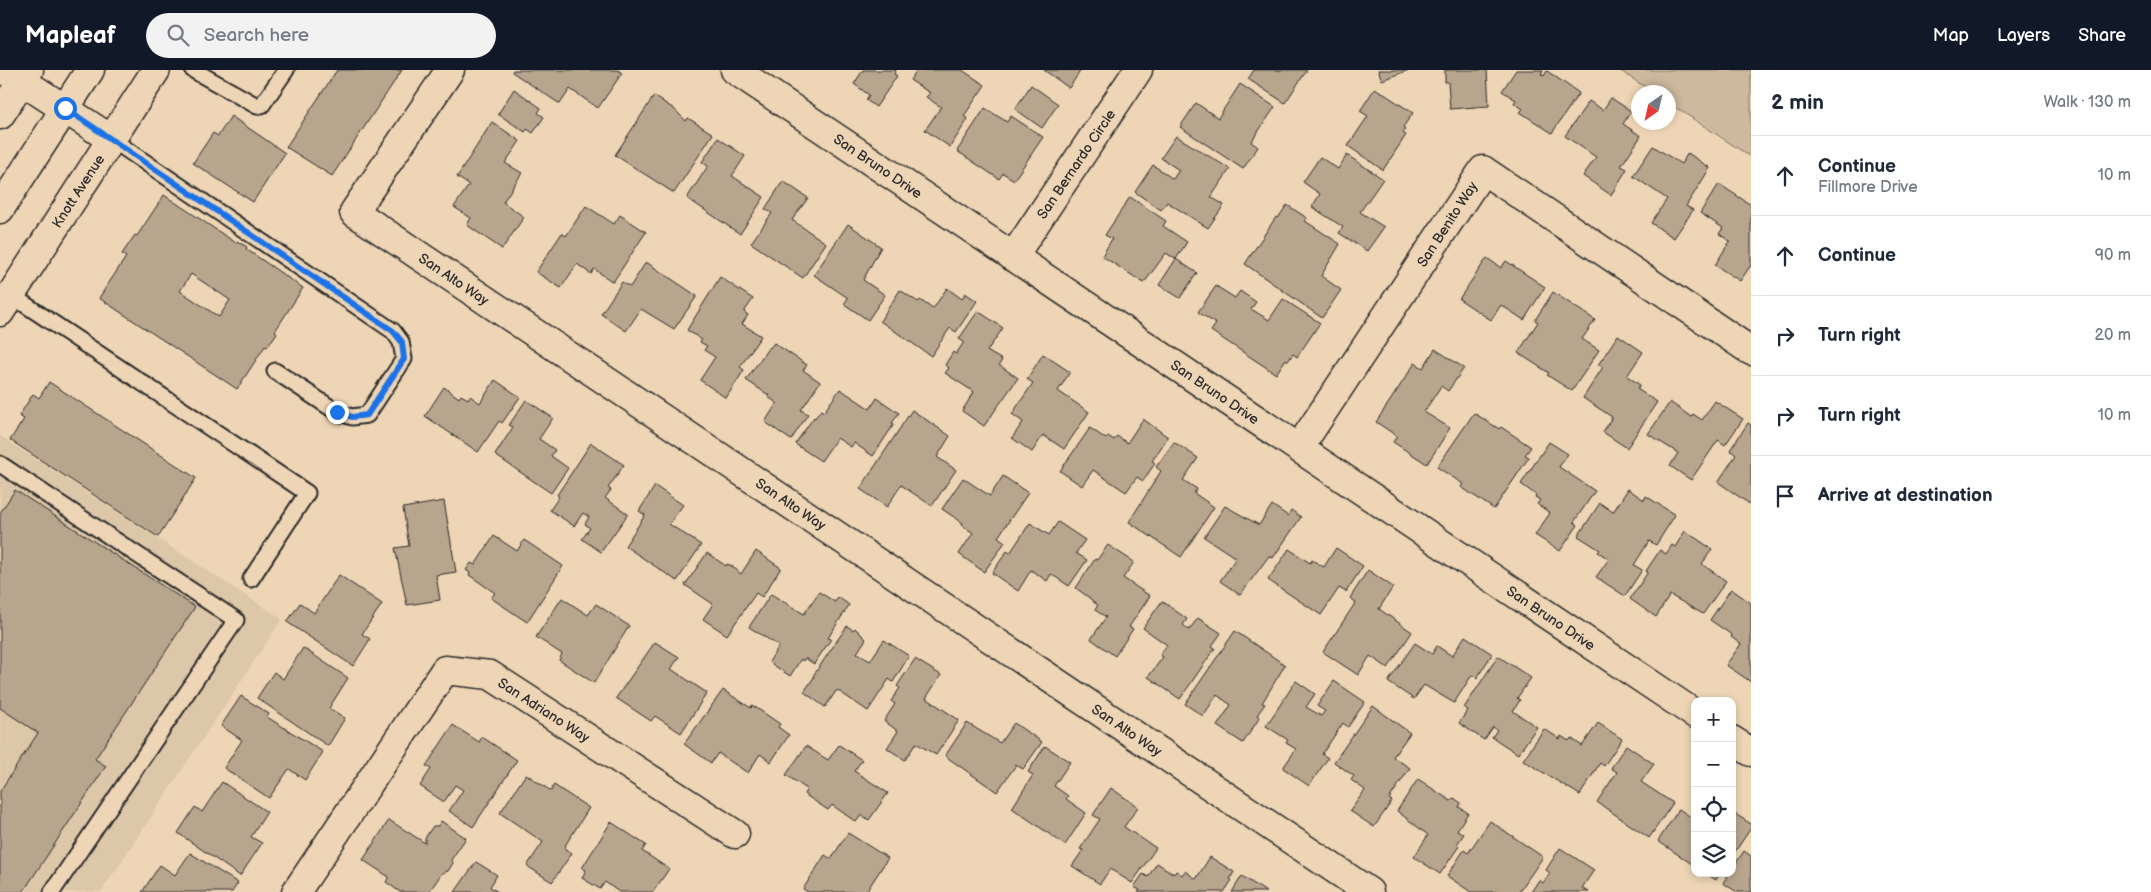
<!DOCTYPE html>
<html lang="en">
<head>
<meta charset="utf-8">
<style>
	:root { --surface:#fff; --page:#f2f2f3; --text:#1f2937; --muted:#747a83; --line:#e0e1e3; --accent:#111827 }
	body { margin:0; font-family:"Balsamiq Sans",sans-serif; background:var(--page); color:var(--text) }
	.controls { position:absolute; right:15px; bottom:15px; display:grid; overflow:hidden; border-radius:10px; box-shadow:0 2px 8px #0003 }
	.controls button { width:45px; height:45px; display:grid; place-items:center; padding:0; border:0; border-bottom:1px solid var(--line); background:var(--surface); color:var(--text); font:25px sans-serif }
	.compass { position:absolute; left:1631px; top:15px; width:45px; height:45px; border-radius:50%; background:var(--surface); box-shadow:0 2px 8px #0003; rotate:214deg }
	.stop { position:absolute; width:15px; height:15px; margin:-11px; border:4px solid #1a73e8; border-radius:50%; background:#fff }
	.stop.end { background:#1a73e8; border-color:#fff; box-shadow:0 1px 5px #0008 }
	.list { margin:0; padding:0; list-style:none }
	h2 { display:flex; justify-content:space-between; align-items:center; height:65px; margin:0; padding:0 20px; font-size:21px }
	h2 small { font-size:16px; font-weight:400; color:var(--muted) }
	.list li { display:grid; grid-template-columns:32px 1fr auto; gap:15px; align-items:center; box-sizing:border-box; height:80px; padding:0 20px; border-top:1px solid var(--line) }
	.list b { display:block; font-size:19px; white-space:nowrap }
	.list p { margin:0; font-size:16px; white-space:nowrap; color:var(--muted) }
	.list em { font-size:16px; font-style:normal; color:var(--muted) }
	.icon { flex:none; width:28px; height:28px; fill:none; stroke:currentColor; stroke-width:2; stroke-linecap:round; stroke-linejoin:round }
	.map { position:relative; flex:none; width:1751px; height:822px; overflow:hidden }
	header { display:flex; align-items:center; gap:30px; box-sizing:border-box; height:70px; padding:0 25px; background:var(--accent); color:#fff }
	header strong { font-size:24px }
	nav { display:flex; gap:28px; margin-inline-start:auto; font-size:18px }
	.search { width:350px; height:45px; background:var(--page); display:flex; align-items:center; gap:12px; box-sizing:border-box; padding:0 18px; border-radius:28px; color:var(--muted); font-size:19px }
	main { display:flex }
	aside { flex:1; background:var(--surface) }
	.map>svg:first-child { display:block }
	.built { fill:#ddc7a9 }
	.green { fill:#ceb99f; stroke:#7c7265 }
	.building { fill:#b7a58e; stroke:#2b2b2b; fill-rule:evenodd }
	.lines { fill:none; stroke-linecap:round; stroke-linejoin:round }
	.lane-casing { stroke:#2b2b2b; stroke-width:19 }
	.street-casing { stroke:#2b2b2b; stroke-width:31 }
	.secondary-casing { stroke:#2b2b2b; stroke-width:31 }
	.lane { stroke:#edd5b5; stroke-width:15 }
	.street { stroke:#edd5b5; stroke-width:28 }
	.secondary { stroke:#edd5b5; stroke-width:28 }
	.route { stroke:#1a73e8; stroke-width:6 }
	.labels { text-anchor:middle; stroke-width:5; stroke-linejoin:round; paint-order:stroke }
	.street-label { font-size:14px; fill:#2b2b2b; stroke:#edd5b5 }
</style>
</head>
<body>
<header>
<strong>Mapleaf</strong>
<div class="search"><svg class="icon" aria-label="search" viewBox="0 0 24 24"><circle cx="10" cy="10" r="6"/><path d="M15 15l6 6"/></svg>Search here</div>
<nav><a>Map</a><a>Layers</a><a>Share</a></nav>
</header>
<main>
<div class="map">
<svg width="1751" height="822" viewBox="0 0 1751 822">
	<rect width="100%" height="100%" fill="#edd5b5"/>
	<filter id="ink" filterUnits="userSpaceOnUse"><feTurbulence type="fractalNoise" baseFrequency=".02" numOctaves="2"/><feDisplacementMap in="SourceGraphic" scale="10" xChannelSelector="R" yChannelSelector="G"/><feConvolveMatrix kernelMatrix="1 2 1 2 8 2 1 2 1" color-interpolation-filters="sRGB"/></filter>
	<g filter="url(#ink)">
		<!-- built -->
		<polygon class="built" points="0,366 282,549 101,822 0,822"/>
		<!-- green -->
		<polygon class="green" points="1619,0 1751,0 1751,87 1669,33 1668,22 1653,22"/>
		<!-- building -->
		<g class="building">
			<polygon points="337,0 402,0 332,106 286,77"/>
			<polygon points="513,0 618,0 622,3 598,38 570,19 560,34 512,2"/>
			<polygon points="863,0 896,0 894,4 897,6 876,37 866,30 869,25 854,14"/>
			<polygon points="917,0 962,0 985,15 964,46 968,49 950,77 925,60 941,37 926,27 930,23 910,10"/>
			<polygon points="1044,0 1081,0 1069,18"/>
			<polygon points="1254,0 1307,0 1285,33 1248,9"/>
			<polygon points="1378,0 1409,0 1382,10"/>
			<polygon points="1445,0 1487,0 1489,36 1450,39 1448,12 1445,12"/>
			<polygon points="1516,0 1543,0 1541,4 1544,6 1547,1 1579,23 1552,63 1520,42 1523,39 1514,33 1516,30 1502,21"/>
			<polygon points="1240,14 1275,37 1251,72 1258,77 1243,99 1180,57 1196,33 1218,48"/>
			<polygon points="1031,15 1058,34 1042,58 1015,39"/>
			<polygon points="1375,18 1413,43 1403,57 1405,59 1403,63 1406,65 1383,100 1348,76 1368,46 1360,41"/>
			<polygon points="514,19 541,38 538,43 544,47 533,63 527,59 525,62 498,44"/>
			<polygon points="654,26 674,39 686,51 688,48 713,64 674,123 615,85"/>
			<polygon points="1611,28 1631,41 1623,54 1641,66 1621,96 1627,99 1611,125 1583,106 1596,87 1565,66 1589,31 1603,40"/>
			<polygon points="985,38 1007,52 1011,46 1043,67 1014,110 1003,103 999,109 957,81"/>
			<polygon points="231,46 285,83 253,132 193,93 213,63 218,66"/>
			<polygon points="492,52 520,71 505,93 522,103 503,132 524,147 502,179 467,155 471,148 454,137 469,115 457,107"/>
			<polygon points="1176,66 1230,99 1211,127 1224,135 1208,158 1167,132 1161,140 1135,122 1153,95 1173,109 1179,100 1161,88"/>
			<polygon points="718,68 745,86 732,106 764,127 740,164 687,128 708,96 702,92"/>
			<polygon points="1653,76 1681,94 1688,83 1710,98 1686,136 1693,140 1674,168 1651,153 1667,129 1633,106"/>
			<polygon points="1347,85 1383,109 1360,142 1384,157 1367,181 1339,163 1343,157 1312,137 1320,124 1303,112 1320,87 1338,99"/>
			<polygon points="783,111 808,128 792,150 826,173 803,208 751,173 772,143 765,139"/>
			<polygon points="1719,114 1751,135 1751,195 1740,211 1715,195 1730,171 1719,164 1723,158 1700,143"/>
			<path d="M164,125l72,48 1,-2 10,6 -1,2 57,39 -28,43 2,2 -10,14 -2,-1 -28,43 -138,-91 27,-41 -4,-3 13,-19 2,1zM191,204l39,26 -11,17 -39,-26z"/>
			<polygon points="1130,127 1166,151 1163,156 1187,172 1176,189 1166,183 1144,213 1102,186 1112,169 1105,165"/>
			<polygon points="1287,135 1307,148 1305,151 1340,174 1321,206 1341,220 1322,248 1245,194 1276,147 1278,148"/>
			<polygon points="586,136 614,154 620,145 646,162 613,212 594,199 591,204 577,194 561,218 536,202 562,163 566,166"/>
			<polygon points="848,154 881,177 863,210 885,225 868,250 844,234 848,228 814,205"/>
			<polygon points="1487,188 1501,198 1506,191 1545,217 1524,250 1501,235 1491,250 1459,229"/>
			<polygon points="1176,189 1197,203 1180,228 1159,215"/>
			<polygon points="646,192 697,226 674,259 641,239 626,261 601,244 622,212 630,217"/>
			<polygon points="720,207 753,229 744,242 748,245 742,254 761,266 740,297 744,300 726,328 700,310 715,287 704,280 707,276 700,272 702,270 687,260"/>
			<polygon points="1216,216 1235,228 1240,221 1256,232 1251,239 1269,250 1283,229 1320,253 1297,287 1293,284 1288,291 1286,289 1276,304 1211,261 1216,254 1198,242"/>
			<polygon points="947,218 962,229 965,223 977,231 956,262 950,258 931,286 880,251 900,220 918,232 920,230 933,239"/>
			<polygon points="1553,222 1595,250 1582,269 1599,280 1572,321 1547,305 1549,303 1518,283 1538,252 1535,250"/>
			<polygon points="978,241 1003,258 987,281 1002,290 999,295 1018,308 984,356 962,341 974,322 945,303 949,298 945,295 953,282 956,284 964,272 959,269"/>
			<polygon points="1618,265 1643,282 1627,306 1640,315 1637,319 1657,332 1627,378 1603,362 1612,347 1583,328 1603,297 1598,295"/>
			<polygon points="774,273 807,295 803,300 820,312 801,340 808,344 791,370 765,352 777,333 768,327 770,326 746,310 769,277 770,278"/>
			<polygon points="1435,279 1464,298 1448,321 1441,316 1424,342 1450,358 1427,394 1393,372 1397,366 1376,352 1415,293 1423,298"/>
			<polygon points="1043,284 1070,302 1058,321 1089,342 1064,379 1043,365 1032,382 1012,368 1023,352 1012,344 1033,313 1027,309"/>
			<polygon points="495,310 520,327 502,353 499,351 478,382 425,346 444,317 459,328 461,325 468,329 470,326 480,333"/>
			<polygon points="49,312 196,408 158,467 10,370 24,349 19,346 33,324 39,328"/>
			<polygon points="840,319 870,339 877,328 899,343 892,353 894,354 873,386 854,373 851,377 837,368 821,391 795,374 814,347 815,348 821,340 824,342"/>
			<polygon points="526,330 553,348 539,369 555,380 551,386 568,398 551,423 495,385 513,357 509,355"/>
			<polygon points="1715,331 1743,349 1725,375 1718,370 1691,410 1670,396 1678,383 1648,364 1670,332 1691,347 1693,344 1702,350"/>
			<polygon points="912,340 950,366 937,387 956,400 932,436 901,415 887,437 860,419"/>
			<polygon points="1474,343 1499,359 1501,357 1531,377 1525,385 1529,387 1494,439 1461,417 1463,414 1437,397"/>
			<polygon points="1143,349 1168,367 1152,391 1155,393 1143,411 1137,407 1126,422 1093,400 1082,416 1060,401 1090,358 1106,369 1108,366 1114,370 1117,366 1127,373"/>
			<polygon points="1748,353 1751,355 1751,435 1718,412 1736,385 1730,380"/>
			<polygon points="1174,372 1198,388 1183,410 1197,419 1194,423 1214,437 1181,487 1129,452 1161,401 1156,397"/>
			<polygon points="1549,372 1568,384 1559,397 1595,421 1574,452 1578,455 1560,481 1535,465 1550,443 1537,434 1540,430 1535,427 1536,425 1521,414"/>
			<polygon points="591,373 624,395 608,418 611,420 605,428 628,444 601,482 582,469 590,458 585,454 589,447 583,443 574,456 550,440 559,427 557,425"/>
			<polygon points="1003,406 1028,423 998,467 1005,472 984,502 959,484 973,463 962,455 963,453 942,439 963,408 990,426"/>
			<polygon points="655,416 683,435 669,454 701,475 677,511 625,476 645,445 639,441"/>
			<polygon points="1628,419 1644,430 1646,426 1675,445 1656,475 1649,471 1634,495 1642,500 1625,526 1596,507 1609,489 1598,482 1600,480 1578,466 1600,433 1613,442"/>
			<polygon points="15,420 195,537 95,689 106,696 23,822 0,822 0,721 38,663 0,638 0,443"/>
			<polygon points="444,431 456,502 436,505 440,530 407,535 395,478 409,476 403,438"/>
			<polygon points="1272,435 1288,446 1291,440 1301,447 1273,488 1269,486 1240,525 1220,511 1236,488 1204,467 1225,436 1259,455"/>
			<polygon points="1058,452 1085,470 1076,483 1087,490 1069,516 1051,504 1047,511 1031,500 1018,521 992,503 1007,481 1010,483 1030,453 1049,465"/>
			<polygon points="1685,461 1712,479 1702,494 1726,511 1703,544 1670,525 1656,547 1630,529 1648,502 1646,501 1660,480 1666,484 1672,475 1675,477"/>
			<polygon points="494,466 517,481 524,470 563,496 527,552 491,528 495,523 469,505 470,503 466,500 471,493 475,495"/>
			<polygon points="1108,475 1134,492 1123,508 1150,526 1129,557 1133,559 1115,586 1091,569 1106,547 1095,540 1098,535 1092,531 1092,530 1076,518 1095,489 1097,490"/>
			<polygon points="1336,478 1363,496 1346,522 1339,518 1321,545 1268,510 1289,479 1310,493 1312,490 1324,497"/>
			<polygon points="756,481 781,498 762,527 756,523 727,565 703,549 713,534 685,515 707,483 726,496 727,494 732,496 741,504"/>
			<polygon points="1368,500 1393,517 1379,539 1412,562 1388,598 1370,586 1358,605 1323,582 1356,532 1350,528"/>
			<polygon points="339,505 382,534 362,564 370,569 353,596 287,552 300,533 314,543"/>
			<polygon points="1731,519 1751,533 1751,612 1726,595 1741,574 1731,567 1732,565 1710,550"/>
			<polygon points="819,522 835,532 838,527 849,535 828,568 831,569 814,594 805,588 803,591 801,589 790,606 769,592 779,576 749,557 771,524 804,544"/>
			<polygon points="562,528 588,545 596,534 629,556 594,613 559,590 562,584 536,567"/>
			<polygon points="1162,531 1187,549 1183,555 1189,560 1198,548 1221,563 1212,576 1215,578 1180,629 1148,607 1163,587 1160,585 1167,575 1143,558"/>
			<polygon points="847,556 853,560 855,558 866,569 857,583 870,591 884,570 909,586 893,612 889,609 868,641 837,620 825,637 804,622 814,607 813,606"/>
			<polygon points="1235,561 1285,595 1262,633 1265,634 1257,645 1260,647 1243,673 1217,656 1231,635 1217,625 1203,646 1185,634"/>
			<polygon points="1465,566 1492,584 1477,608 1472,605 1454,633 1424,615 1414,629 1388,612 1415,573 1432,584 1437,576 1452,586"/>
			<polygon points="655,572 679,587 671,599 707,623 681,663 655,646 651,651 616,628"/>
			<polygon points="303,578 348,608 329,638 345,648 328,676 257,628 274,602 283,609"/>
			<polygon points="1498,586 1531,608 1517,628 1520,630 1513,641 1537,657 1518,684 1492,667 1497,660 1493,657 1484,670 1459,653 1468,640 1464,638"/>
			<polygon points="915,589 941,605 926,628 959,650 936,685 916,673 905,690 887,678 898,661 884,651 895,634 891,631 900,618 897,616"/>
			<polygon points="1296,611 1315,624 1306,637 1321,646 1325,641 1317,636 1334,611 1365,632 1348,657 1343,653 1322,684 1328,688 1309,716 1283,698 1296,679 1286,673 1288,670 1266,656"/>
			<polygon points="723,620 751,638 752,635 780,654 778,657 789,665 771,692 760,684 748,703 718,683 711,693 684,674"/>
			<polygon points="241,626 269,644 267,647 323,682 305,710 289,699 269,728 224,698 242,670 221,656"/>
			<polygon points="1373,636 1410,663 1393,687 1410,698 1389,729 1392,731 1374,757 1350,741 1365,720 1351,710 1354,706 1334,692"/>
			<polygon points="967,653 1000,673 1014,653 1042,672 1023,699 1016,695 997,722 945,686"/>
			<polygon points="1598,653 1622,669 1604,696 1600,693 1580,725 1523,690 1544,659 1560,669 1561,666 1569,671 1571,668 1582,676"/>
			<polygon points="453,655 479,672 482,667 517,690 473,757 449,741 463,720 455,715 444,732 420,716 431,699 426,696"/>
			<polygon points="839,675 862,690 854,701 888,723 869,750 861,745 856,752 832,735 828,740 804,724 807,719 786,705 806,676 828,690"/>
			<polygon points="1626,675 1654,694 1641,712 1673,733 1649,768 1597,732 1617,702 1611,698"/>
			<polygon points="1045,676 1070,692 1054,716 1068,726 1066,729 1086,743 1065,775 1012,738 1033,705 1028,702"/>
			<polygon points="526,704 551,721 554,715 589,738 566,774 565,779 572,783 552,812 527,796 543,772 500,743"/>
			<polygon points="1418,709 1451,731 1454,728 1461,733 1459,737 1468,743 1457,760 1464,764 1457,774 1459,776 1440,804 1414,787 1428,765 1397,741"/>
			<polygon points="222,712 267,742 251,767 262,773 240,806 178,763 195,737 202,742"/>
			<polygon points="1111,718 1138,737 1124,757 1156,778 1132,813 1110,799 1100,814 1072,796 1083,780 1080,779 1100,749 1093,745"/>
			<polygon points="1679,739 1695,750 1695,796 1658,771"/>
			<polygon points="1732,742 1751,754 1751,758 1732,786"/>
			<polygon points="389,750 425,773 425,768 433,756 438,756 441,751 466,768 451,790 453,793 448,801 442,803 429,822 400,822 386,812 389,807 363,790"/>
			<polygon points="1490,751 1543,787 1519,822 1471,822 1447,806 1464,780 1468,783"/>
			<polygon points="611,752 646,775 642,781 669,799 653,822 619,822 605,812 600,819 582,808 586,800 582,798"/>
			<polygon points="848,763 888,788 866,822 808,822 803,819 825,785 831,789"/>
			<polygon points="1560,778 1594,800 1582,818 1589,822 1531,822 1539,810 1543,813 1550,803 1546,800"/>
			<polygon points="1744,781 1751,786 1751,822 1737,822 1723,813 1729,803 1732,803 1732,799"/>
			<polygon points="190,783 238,813 232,822 142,822 160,795 175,805"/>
			<polygon points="1210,787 1234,802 1230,809 1232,810 1224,822 1138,822 1140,820 1134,817 1143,804 1148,807 1157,793 1174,804 1176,801 1182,805 1185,801 1196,809"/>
			<polygon points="476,792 497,805 490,817 498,822 455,822"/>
			<polygon points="1705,803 1720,803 1716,810"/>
			<polygon points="1242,806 1266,822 1232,822"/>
		</g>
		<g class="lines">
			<!-- lane casing -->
			<g class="lane-casing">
				<g id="lane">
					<polyline points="193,0 257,36 262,35 286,0"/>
					<polyline points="111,69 393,261 401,272 404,289 367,345 352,347 337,342 275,301"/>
					<polyline points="11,225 307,423 251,509"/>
					<polyline points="0,394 236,550 52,822"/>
				</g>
			</g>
			<!-- street casing -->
			<g class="street-casing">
				<g id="street">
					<polyline points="5,0 111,69"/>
					<polyline points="450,0 354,142 1369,822"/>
					<polyline points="735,0 1695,644"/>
					<polyline points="0,45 29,0"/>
					<polyline points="1013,187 1138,0"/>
					<polyline points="1299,378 1483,100 1751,281"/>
					<polyline points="1732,670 1751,682"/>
					<polyline points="296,822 445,600 490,605 735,764"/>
				</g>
			</g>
			<!-- secondary casing -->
			<g class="secondary-casing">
				<g id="secondary">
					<polyline points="0,139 90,0"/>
					<polyline points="0,242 156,0"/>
				</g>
			</g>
			<!-- lane -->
			<use href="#lane" class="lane"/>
			<!-- street -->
			<use href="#street" class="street"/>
			<!-- secondary -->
			<use href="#secondary" class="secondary"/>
		</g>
	</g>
	<g class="lines" filter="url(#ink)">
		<!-- route -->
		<polyline class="route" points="65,38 393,261 402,272 404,289 367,345 352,347 337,342"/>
	</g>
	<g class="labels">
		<!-- street labels -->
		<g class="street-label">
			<text transform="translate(1076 94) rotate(-56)" y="5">San Bernardo Circle</text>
			<text transform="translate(878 96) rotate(34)" y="5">San Bruno Drive</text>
			<text transform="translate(78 121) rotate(-57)" y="5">Knott Avenue</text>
			<text transform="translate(1447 154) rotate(-57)" y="5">San Benito Way</text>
			<text transform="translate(454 209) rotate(34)" y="5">San Alto Way</text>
			<text transform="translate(1215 322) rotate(34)" y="5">San Bruno Drive</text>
			<text transform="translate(791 434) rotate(34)" y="5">San Alto Way</text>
			<text transform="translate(1551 548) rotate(34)" y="5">San Bruno Drive</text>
			<text transform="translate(544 640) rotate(33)" y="5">San Adriano Way</text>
			<text transform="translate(1127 660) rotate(34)" y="5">San Alto Way</text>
		</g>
	</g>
</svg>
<div class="controls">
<button>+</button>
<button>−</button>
<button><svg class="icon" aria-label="locate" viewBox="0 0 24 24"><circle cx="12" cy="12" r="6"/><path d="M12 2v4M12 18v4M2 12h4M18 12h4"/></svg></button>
<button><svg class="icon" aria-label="layers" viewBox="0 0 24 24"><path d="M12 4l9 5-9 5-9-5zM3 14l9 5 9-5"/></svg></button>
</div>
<svg class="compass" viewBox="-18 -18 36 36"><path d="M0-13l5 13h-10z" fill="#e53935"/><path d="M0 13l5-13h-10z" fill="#747a83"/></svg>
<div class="stop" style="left:65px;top:38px"></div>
<div class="stop end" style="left:337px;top:342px"></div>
</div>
<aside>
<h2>2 min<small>Walk · 130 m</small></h2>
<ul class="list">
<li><svg class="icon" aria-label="ahead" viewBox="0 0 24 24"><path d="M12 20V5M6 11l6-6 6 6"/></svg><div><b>Continue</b><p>Fillmore Drive</p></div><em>10 m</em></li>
<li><svg class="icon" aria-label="ahead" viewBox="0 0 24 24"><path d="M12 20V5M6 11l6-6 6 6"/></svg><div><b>Continue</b></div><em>90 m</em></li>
<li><svg class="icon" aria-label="right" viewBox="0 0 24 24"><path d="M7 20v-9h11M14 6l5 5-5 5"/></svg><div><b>Turn right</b></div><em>20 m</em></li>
<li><svg class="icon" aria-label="right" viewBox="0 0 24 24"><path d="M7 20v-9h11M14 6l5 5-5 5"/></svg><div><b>Turn right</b></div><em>10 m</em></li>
<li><svg class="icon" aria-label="arrive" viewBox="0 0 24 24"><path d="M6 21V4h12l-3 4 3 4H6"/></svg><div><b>Arrive at destination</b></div></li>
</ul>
</aside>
</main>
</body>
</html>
